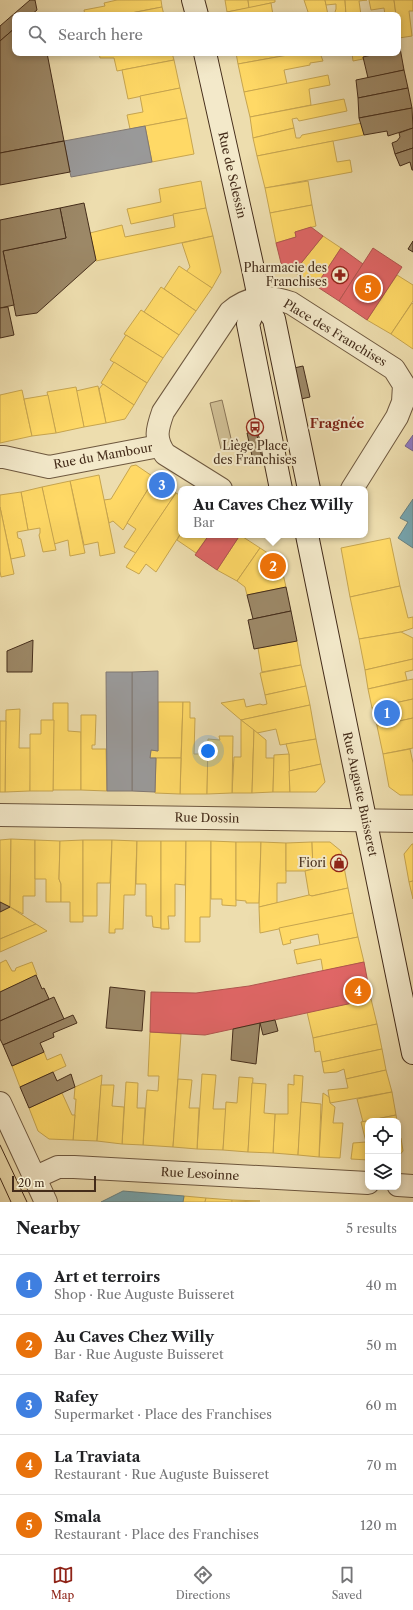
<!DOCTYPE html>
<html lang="en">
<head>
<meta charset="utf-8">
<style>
	:root { --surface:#fff; --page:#f2f2f2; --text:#202124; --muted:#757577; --line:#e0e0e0; --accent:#8f2418 }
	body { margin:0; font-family:"Libre Caslon Text",serif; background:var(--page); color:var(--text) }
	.controls { position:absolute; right:12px; bottom:12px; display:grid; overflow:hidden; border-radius:8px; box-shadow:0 2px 6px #0003 }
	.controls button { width:36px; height:36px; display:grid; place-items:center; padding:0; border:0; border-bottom:1px solid var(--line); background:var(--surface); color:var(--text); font:20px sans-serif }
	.scale { position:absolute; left:12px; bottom:10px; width:84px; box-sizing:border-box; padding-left:4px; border:2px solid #442c1a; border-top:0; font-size:11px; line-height:14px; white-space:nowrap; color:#442c1a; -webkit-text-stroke:3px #f3e9ca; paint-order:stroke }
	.you { position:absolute; left:208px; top:751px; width:14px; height:14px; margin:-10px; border:3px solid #fff; border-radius:50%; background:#1a73e8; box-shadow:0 0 0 6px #1a73e833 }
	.badge { display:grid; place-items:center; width:26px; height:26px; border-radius:50%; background:var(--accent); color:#fff; font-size:13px; font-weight:700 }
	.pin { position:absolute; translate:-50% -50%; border:2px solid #fff; box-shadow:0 1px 4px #0006 }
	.popup { position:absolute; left:178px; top:486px; width:190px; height:52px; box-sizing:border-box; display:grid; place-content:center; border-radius:8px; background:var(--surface); filter:drop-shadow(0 1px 3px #0005); font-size:13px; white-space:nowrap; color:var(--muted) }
	.popup b { font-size:15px; color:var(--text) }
	.popup::after { content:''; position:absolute; left:50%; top:100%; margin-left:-8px; border:8px solid transparent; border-top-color:var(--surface) }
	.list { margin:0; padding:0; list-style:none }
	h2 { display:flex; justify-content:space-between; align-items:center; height:52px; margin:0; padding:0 16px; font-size:17px }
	h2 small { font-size:13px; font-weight:400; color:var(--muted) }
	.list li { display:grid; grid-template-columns:26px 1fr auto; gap:12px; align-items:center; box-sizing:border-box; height:60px; padding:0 16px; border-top:1px solid var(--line) }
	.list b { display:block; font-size:15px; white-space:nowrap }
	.list p { margin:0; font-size:13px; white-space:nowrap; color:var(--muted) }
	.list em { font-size:13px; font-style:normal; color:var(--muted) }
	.icon { flex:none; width:22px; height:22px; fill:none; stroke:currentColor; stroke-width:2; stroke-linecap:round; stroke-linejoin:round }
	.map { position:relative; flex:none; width:413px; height:1202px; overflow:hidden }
	.search { position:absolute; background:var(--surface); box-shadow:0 2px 6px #0003; left:12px; right:12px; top:12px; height:44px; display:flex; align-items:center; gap:10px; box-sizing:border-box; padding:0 14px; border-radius:8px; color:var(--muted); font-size:15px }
	.sheet { height:352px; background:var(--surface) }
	nav { display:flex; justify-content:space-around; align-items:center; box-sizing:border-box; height:56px; border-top:1px solid var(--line); background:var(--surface); font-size:11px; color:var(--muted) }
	nav a { display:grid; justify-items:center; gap:2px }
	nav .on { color:var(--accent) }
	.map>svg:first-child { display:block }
	.green { fill:#d0bf95; stroke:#8a7658 }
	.homes { fill:#ffd966; stroke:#c7a54f }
	.shops { fill:#e06666; stroke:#b1554f }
	.offices { fill:#8e7cc3; stroke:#786490 }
	.public { fill:#76a5af; stroke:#678182 }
	.industry { fill:#999; stroke:#807873 }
	.building { fill:#9c8867; stroke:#442c1a }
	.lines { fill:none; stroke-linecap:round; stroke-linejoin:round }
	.street-casing { stroke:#6e583f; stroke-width:24 }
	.secondary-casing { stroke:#442c1a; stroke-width:24 }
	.street { stroke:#f3e9ca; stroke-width:22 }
	.secondary { stroke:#f3e9ca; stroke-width:22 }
	.tram { stroke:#442c1a; stroke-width:1 }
	.labels { text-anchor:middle; stroke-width:4; stroke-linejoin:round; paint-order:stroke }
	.street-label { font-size:12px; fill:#442c1a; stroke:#f3e9ca }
	.poi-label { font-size:12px; fill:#442c1a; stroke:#f3e9ca; text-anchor:end }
	.neighbourhood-label { font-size:13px; font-weight:bold; fill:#7a1f14; stroke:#f3e9ca }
</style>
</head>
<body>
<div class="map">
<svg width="413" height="1202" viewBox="0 0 413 1202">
	<rect width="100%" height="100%" fill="#edddae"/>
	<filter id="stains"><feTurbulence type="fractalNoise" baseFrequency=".005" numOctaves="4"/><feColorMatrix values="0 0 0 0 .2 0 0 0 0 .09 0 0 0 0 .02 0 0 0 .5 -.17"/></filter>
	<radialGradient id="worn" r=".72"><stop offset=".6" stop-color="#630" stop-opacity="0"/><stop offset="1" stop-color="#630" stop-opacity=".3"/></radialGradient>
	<!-- green -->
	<polygon class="green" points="222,400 233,447 221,449 210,403"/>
	<!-- homes -->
	<g class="homes">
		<polygon points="117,0 161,0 162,7 121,15 85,15 84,10 105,6 104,3"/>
		<polygon points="225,0 248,0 249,8 227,12"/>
		<polygon points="248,0 275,0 275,2 249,8"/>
		<polygon points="304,0 325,0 328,15 309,15"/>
		<polygon points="325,0 345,0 346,15 334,15 336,9 336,4 326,5"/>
		<polygon points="345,0 367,0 359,1 361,15 346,15"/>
		<polygon points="369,0 394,0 396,15 385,15 384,8 371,10"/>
		<polygon points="394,0 413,0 413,11 409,11 412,36 399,38 398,15 396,15"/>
		<polygon points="271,3 273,15 228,15 227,12"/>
		<polygon points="162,7 164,15 121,15"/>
		<polygon points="99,53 172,53 174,60 117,71 114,58 100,58"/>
		<polygon points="236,53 299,53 238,64"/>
		<polygon points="299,53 320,53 323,61 310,63 310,65 284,70 287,84 244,92 238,64"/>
		<polygon points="352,53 367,53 367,56 363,57 363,59 353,61"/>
		<polygon points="174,60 180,88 128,99 122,70"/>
		<polygon points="328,75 330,85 309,89 311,105 250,117 244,92"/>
		<polygon points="180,88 187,118 130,129 127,115 143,112 140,96"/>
		<polygon points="344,99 347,111 299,121 297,118 292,119 294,128 253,138 250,117"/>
		<polygon points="187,118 194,154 152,162 145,126"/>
		<polygon points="362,123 364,135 257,156 253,138 294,128 296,138 300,138 302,135"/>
		<polygon points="333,141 337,162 350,160 352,172 265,188 257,156"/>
		<polygon points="201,181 206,208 131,224 127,209 161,202 159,189"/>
		<polygon points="308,181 312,205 270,213 265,188"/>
		<polygon points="312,205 316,226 295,232 296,237 276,243 270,213"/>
		<polygon points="206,208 213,236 96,261 90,233 122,225 125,237 175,227 173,214"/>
		<polygon points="213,236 221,272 212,288 186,272 190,267 182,243"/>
		<polygon points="323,236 341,248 316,286 294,272"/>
		<polygon points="179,266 212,288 196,311 164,289"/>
		<polygon points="397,275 413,285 413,301 391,334 367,320"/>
		<polygon points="161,287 196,311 179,335 144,312"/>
		<polygon points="412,303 413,304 413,349 391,334"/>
		<polygon points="141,310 179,335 163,358 124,334"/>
		<polygon points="126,335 163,358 147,383 110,360"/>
		<polygon points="114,362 147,383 134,405 101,383"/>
		<polygon points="103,384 134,405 125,419 106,423 99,389"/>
		<polygon points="98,386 106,423 84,427 76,391"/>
		<polygon points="76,387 84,427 56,433 47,392"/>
		<polygon points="22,390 32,436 0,443 0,395"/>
		<polygon points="48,395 56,433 32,436 24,399"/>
		<polygon points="136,465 155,478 123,530 113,521 109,523 104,500 111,499 131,466"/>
		<polygon points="99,475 115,553 100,556 98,542 84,545 70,481"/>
		<polygon points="155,478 176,493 136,553 124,547 136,529 127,523"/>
		<polygon points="70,481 85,553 70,556 68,540 54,544 42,487"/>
		<polygon points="42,487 56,550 43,552 39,535 40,533 40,528 28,530 21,492"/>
		<polygon points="21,492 28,530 17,532 18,538 21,539 25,556 11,559 0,507 0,495"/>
		<polygon points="176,493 181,496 181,533 156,572 146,564 139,574 126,567"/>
		<polygon points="0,507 14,574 1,577 0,571"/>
		<polygon points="181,533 181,535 209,535 196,553 177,540"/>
		<polygon points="240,535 260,548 237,581 217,570"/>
		<polygon points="390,538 400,586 350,597 341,548"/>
		<polygon points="260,548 280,561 286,587 247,595 245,587 237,581"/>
		<polygon points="400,586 408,618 413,617 413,628 401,632 359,639 350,597"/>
		<polygon points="401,632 413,638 413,659 365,670 359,639"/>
		<polygon points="297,641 301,665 262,672 258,648"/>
		<polygon points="413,659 413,670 405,672 407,680 368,689 365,670"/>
		<polygon points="301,665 306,686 265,695 260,673"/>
		<polygon points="413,679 413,699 372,708 368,689"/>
		<polygon points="306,686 310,705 241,720 221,703 244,699 246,707 260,704 263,705 267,704 265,695"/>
		<polygon points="413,699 413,718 377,726 372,708"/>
		<polygon points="158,702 183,702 181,758 150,758 151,750 158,751"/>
		<polygon points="183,702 190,702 190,718 195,718 194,754 208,754 207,794 180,794"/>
		<polygon points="53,703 68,703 68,731 81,732 81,790 53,790"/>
		<polygon points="310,705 316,739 280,745 276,729 257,733 241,720"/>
		<polygon points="20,709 19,748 31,748 30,791 5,792 6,710"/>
		<polygon points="81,715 96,715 95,745 92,745 92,749 106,749 107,791 81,790"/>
		<polygon points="413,718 413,748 383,754 377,726"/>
		<polygon points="41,720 54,720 53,791 30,791 30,734 41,734"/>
		<polygon points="241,720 254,730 252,793 232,793 234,757 241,757"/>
		<polygon points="0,721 6,721 5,792 0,792"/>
		<polygon points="254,730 266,740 266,758 274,758 273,792 252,793"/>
		<polygon points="219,736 233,736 232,793 207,794 208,739 220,740"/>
		<polygon points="316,739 321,764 289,771 289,754 286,744"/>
		<polygon points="410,749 413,763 413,795 400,795 389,787 383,754"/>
		<polygon points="289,754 290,792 273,792 274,755"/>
		<polygon points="156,758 181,758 180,794 155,793"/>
		<polygon points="321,764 325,782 316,792 290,792 289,771"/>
		<polygon points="11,839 10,907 0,902 0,840"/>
		<polygon points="11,839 35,840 35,896 23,896 23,914 10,907"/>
		<polygon points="35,840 60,841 59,879 61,884 61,902 46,902 46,879 35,879"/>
		<polygon points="83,840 83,922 70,922 70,902 61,902 61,884 59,879 60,841"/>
		<polygon points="83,840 112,840 110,883 97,883 97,916 83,916"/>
		<polygon points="112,840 137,841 135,895 124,895 123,929 115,929 115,933 109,933"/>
		<polygon points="137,841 161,841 161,928 153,927 152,916 146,916 146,884 136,884"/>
		<polygon points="161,841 186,841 185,885 175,884 175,916 168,916 169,929 161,929"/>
		<polygon points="186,841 211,841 210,917 200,917 200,942 185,942"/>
		<polygon points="211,841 236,842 236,906 222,905 222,899 211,899"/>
		<polygon points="236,842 261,842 259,903 246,903 246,901 236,900"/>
		<polygon points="261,842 286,843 286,883 277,883 277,903 259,907"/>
		<polygon points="312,842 313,869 305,871 286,871 286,843"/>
		<polygon points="312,842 330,842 341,851 348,888 312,896 309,895 305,871 313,869"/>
		<polygon points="412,844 413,844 413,881 409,882 404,854"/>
		<polygon points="413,881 413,899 409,882"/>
		<polygon points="348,888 353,913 260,933 259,907 309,895 312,896"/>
		<polygon points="10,907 36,924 0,939 0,912"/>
		<polygon points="353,913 358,937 320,945 318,934 290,940 291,943 283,945 279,928"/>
		<polygon points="36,924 47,931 0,952 0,939"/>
		<polygon points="358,937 364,962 323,971 321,959 297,964 294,950"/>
		<polygon points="6,960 12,971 15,971 16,968 32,962 37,975 0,992 0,963"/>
		<polygon points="371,999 377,1024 313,1038 307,1012"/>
		<polygon points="377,1024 382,1049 322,1062 320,1051 315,1052 313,1038"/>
		<polygon points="150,1032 181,1034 173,1147 143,1145 147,1090 158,1091 159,1076 148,1076"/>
		<polygon points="382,1049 386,1070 346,1079 344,1069 337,1072 324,1073 322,1062"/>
		<polygon points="44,1052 47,1060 61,1054 66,1066 20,1087 12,1066"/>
		<polygon points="386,1070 392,1092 330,1103 328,1090 348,1088 346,1079"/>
		<polygon points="202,1074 216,1075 213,1109 226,1109 223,1150 197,1149"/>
		<polygon points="102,1075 97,1141 73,1140 76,1099 74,1099 75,1087"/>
		<polygon points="294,1075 303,1076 298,1155 273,1153 275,1114 288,1114 288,1084 294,1085"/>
		<polygon points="239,1077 253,1078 248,1152 223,1150 226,1102 237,1103"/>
		<polygon points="178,1079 192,1080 189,1108 199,1108 197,1149 173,1147"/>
		<polygon points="126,1082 138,1083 137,1108 145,1108 143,1145 122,1144"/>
		<polygon points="252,1083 266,1084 264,1113 275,1114 273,1153 248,1152"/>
		<polygon points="101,1085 114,1085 112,1106 124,1107 122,1144 97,1141"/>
		<polygon points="392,1092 396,1115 363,1122 357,1099"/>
		<polygon points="62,1093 72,1115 75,1115 73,1140 49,1139 38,1131 29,1108"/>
		<polygon points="323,1093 329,1097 330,1103 335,1107 333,1123 343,1123 340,1158 319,1157"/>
		<polygon points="301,1102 321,1104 319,1157 298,1155"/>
		<polygon points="396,1115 397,1121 368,1121 368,1142 366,1142 361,1122"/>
		<polygon points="398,1138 401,1138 403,1151 398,1157"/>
		<polygon points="366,1142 368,1142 368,1160 351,1159 353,1143"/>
		<polygon points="184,1196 206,1198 205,1202 183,1202"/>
		<polygon points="206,1198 232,1200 232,1202 205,1202"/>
		<polygon points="232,1200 260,1201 232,1202"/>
	</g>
	<!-- shops -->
	<g class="shops">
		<polygon points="311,227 323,236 294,272 281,263 276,243 296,237 295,232"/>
		<polygon points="341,248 363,264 339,301 316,286"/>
		<polygon points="373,248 402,267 367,320 339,301"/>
		<polygon points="209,535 240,535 217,570 195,555"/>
		<polygon points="364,962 371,999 205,1035 150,1032 151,992 196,993 249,986"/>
	</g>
	<!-- offices -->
	<polygon class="offices" points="413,435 413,451 405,446"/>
	<!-- public -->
	<g class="public">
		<polygon points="413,499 413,548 398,538 408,522 400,518"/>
		<polygon points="123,1191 184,1196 183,1202 101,1202"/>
	</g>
	<!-- industry -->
	<g class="industry">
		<polygon points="145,126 152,162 71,177 64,141"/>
		<polygon points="158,671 158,751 151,750 150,758 156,758 155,792 132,791 132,672"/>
		<polygon points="106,672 132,672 132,791 107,791"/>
	</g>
	<!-- building -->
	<g class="building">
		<polygon points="30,0 35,0 37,10 31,15 15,15 15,28 0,41 0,26"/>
		<polygon points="15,28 15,53 47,53 64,141 0,153 0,41"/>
		<polygon points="400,48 404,70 368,78 363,57 380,53 398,53 398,49"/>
		<polygon points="404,70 408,88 358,98 356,80"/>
		<polygon points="408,88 412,108 359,118 358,98"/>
		<polygon points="412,108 413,128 388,136 387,131 364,135 359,118"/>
		<polygon points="413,128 413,148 395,154 392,143 397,141 400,137 399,133"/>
		<polygon points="64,141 70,172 0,185 0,153"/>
		<polygon points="413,148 413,170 412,170 410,162 400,166 395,154"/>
		<polygon points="84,203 96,260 37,313 16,316 3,251 66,238 60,208"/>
		<polygon points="60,208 66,238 3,251 14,305 0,308 0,220"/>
		<polygon points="413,241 413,252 408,249"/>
		<polygon points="8,307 14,335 0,338 0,308"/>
		<polygon points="303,366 310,397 301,399 294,368"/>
		<polygon points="256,431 263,462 254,465 247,433"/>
		<polygon points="286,587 291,611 253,619 247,595"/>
		<polygon points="291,611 297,641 254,649 248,620"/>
		<polygon points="33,640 32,672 7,672 7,651"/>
		<polygon points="0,902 10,907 0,912"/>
		<polygon points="36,975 42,989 44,988 49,999 0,1021 0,992"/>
		<polygon points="110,987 145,991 142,1031 106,1028"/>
		<polygon points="54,997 64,1019 3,1045 0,1039 0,1021"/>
		<polygon points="73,1015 77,1023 53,1033 54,1037 40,1043 44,1052 12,1066 3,1045"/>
		<polygon points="275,1020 278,1031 263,1035 260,1023"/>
		<polygon points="260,1023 256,1064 231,1060 233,1029"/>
		<polygon points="53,1072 57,1081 71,1074 75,1087 29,1108 20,1087"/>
	</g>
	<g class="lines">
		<!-- street casing -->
		<g class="street-casing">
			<g id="street">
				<polyline points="0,457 4,457 49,467 159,446"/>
				<path d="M221,489l-56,-35c-11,-15 -8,-25 -2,-42l67,-100c18,-16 38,-17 61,-9l103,66 10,16 -1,17 -6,15 -45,72"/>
				<polyline points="0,815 413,821"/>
				<polyline points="0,1103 46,1202"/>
				<polyline points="34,1178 58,1167 74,1167 368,1183"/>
				<polyline points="398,1185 413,1186"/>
			</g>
		</g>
		<!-- secondary casing -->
		<g class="secondary-casing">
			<g id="secondary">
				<polyline points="193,0 197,15"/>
				<polyline points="205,53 252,264 259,298 274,319 309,489"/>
				<polyline points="259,298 248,324 281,489"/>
				<polyline points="307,535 413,1053"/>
			</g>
		</g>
		<!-- street -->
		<use href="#street" class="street"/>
		<!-- secondary -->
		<use href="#secondary" class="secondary"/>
		<!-- tram -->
		<g class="tram">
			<polyline points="0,1145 27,1202"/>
			<polyline points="0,1178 11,1202"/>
		</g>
	</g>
	<!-- icons -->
	<defs>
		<g id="pharmacy-ring" transform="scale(0.9)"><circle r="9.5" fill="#f3e9ca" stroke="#8f2418" stroke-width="1.5"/><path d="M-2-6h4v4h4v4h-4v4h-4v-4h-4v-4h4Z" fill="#8f2418"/></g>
		<g id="bus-ring" transform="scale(0.9)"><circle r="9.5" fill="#f3e9ca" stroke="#8f2418" stroke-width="1.5"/><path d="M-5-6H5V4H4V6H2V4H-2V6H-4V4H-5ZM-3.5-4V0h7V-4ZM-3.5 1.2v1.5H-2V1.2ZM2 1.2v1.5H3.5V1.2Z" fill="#8f2418"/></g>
		<g id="shop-ring" transform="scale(0.9)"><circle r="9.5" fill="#f3e9ca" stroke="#8f2418" stroke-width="1.5"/><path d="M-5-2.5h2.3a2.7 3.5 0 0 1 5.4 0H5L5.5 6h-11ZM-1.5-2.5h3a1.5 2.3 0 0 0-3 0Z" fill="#8f2418"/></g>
	</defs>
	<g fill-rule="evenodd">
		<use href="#pharmacy-ring" x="340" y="275"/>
		<use href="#bus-ring" x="255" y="427"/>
		<use href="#shop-ring" x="339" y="863"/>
	</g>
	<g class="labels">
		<!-- street labels -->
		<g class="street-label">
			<text transform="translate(232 175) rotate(77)" y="4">Rue de Sclessin</text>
			<text transform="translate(335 333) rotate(31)" y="4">Place des Franchises</text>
			<text transform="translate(103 456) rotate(-10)" y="4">Rue du Mambour</text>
			<text transform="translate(360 794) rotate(78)" y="4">Rue Auguste Buisseret</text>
			<text transform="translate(207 818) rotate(1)" y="4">Rue Dossin</text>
			<text transform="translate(200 1174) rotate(3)" y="4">Rue Lesoinne</text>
		</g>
		<!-- poi labels -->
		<g class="poi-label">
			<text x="327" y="272">Pharmacie des<tspan x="327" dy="14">Franchises</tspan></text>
			<text x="255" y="450" text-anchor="middle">Liège Place<tspan x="255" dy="14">des Franchises</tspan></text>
			<text x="326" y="867">Fiori</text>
		</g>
		<!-- neighbourhood labels -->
		<g class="neighbourhood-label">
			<text x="337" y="428">Fragnée</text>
		</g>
	</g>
	<rect width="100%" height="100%" filter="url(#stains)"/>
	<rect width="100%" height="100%" fill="url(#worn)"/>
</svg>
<div class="controls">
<button><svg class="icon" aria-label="locate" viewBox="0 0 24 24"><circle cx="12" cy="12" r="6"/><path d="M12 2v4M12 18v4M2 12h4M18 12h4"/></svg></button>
<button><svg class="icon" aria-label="layers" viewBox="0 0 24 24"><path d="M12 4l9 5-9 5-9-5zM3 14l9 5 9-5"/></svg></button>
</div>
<div class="scale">20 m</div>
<div class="you"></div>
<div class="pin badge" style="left:387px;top:713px;background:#3f7fe0">1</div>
<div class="pin badge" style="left:273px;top:566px;background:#e8710a">2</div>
<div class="popup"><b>Au Caves Chez Willy</b>Bar</div>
<div class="pin badge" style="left:162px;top:485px;background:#3f7fe0">3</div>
<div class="pin badge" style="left:358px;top:991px;background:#e8710a">4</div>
<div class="pin badge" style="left:368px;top:288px;background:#e8710a">5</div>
<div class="search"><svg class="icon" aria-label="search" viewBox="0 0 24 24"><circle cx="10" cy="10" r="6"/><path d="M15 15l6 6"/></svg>Search here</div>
</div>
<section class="sheet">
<h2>Nearby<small>5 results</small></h2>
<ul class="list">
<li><span class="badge" style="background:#3f7fe0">1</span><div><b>Art et terroirs</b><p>Shop · Rue Auguste Buisseret</p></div><em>40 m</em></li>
<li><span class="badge" style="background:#e8710a">2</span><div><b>Au Caves Chez Willy</b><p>Bar · Rue Auguste Buisseret</p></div><em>50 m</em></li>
<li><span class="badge" style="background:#3f7fe0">3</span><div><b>Rafey</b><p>Supermarket · Place des Franchises</p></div><em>60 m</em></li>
<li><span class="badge" style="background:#e8710a">4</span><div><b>La Traviata</b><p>Restaurant · Rue Auguste Buisseret</p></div><em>70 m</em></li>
<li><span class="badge" style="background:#e8710a">5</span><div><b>Smala</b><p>Restaurant · Place des Franchises</p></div><em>120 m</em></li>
</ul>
</section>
<nav>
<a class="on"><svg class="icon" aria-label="map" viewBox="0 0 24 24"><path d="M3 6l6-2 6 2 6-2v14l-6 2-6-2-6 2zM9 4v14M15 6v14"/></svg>Map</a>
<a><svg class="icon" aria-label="directions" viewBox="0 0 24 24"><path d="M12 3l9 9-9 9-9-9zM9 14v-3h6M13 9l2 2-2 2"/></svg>Directions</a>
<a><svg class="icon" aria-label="saved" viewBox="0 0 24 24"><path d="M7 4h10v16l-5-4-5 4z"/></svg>Saved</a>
</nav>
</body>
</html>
